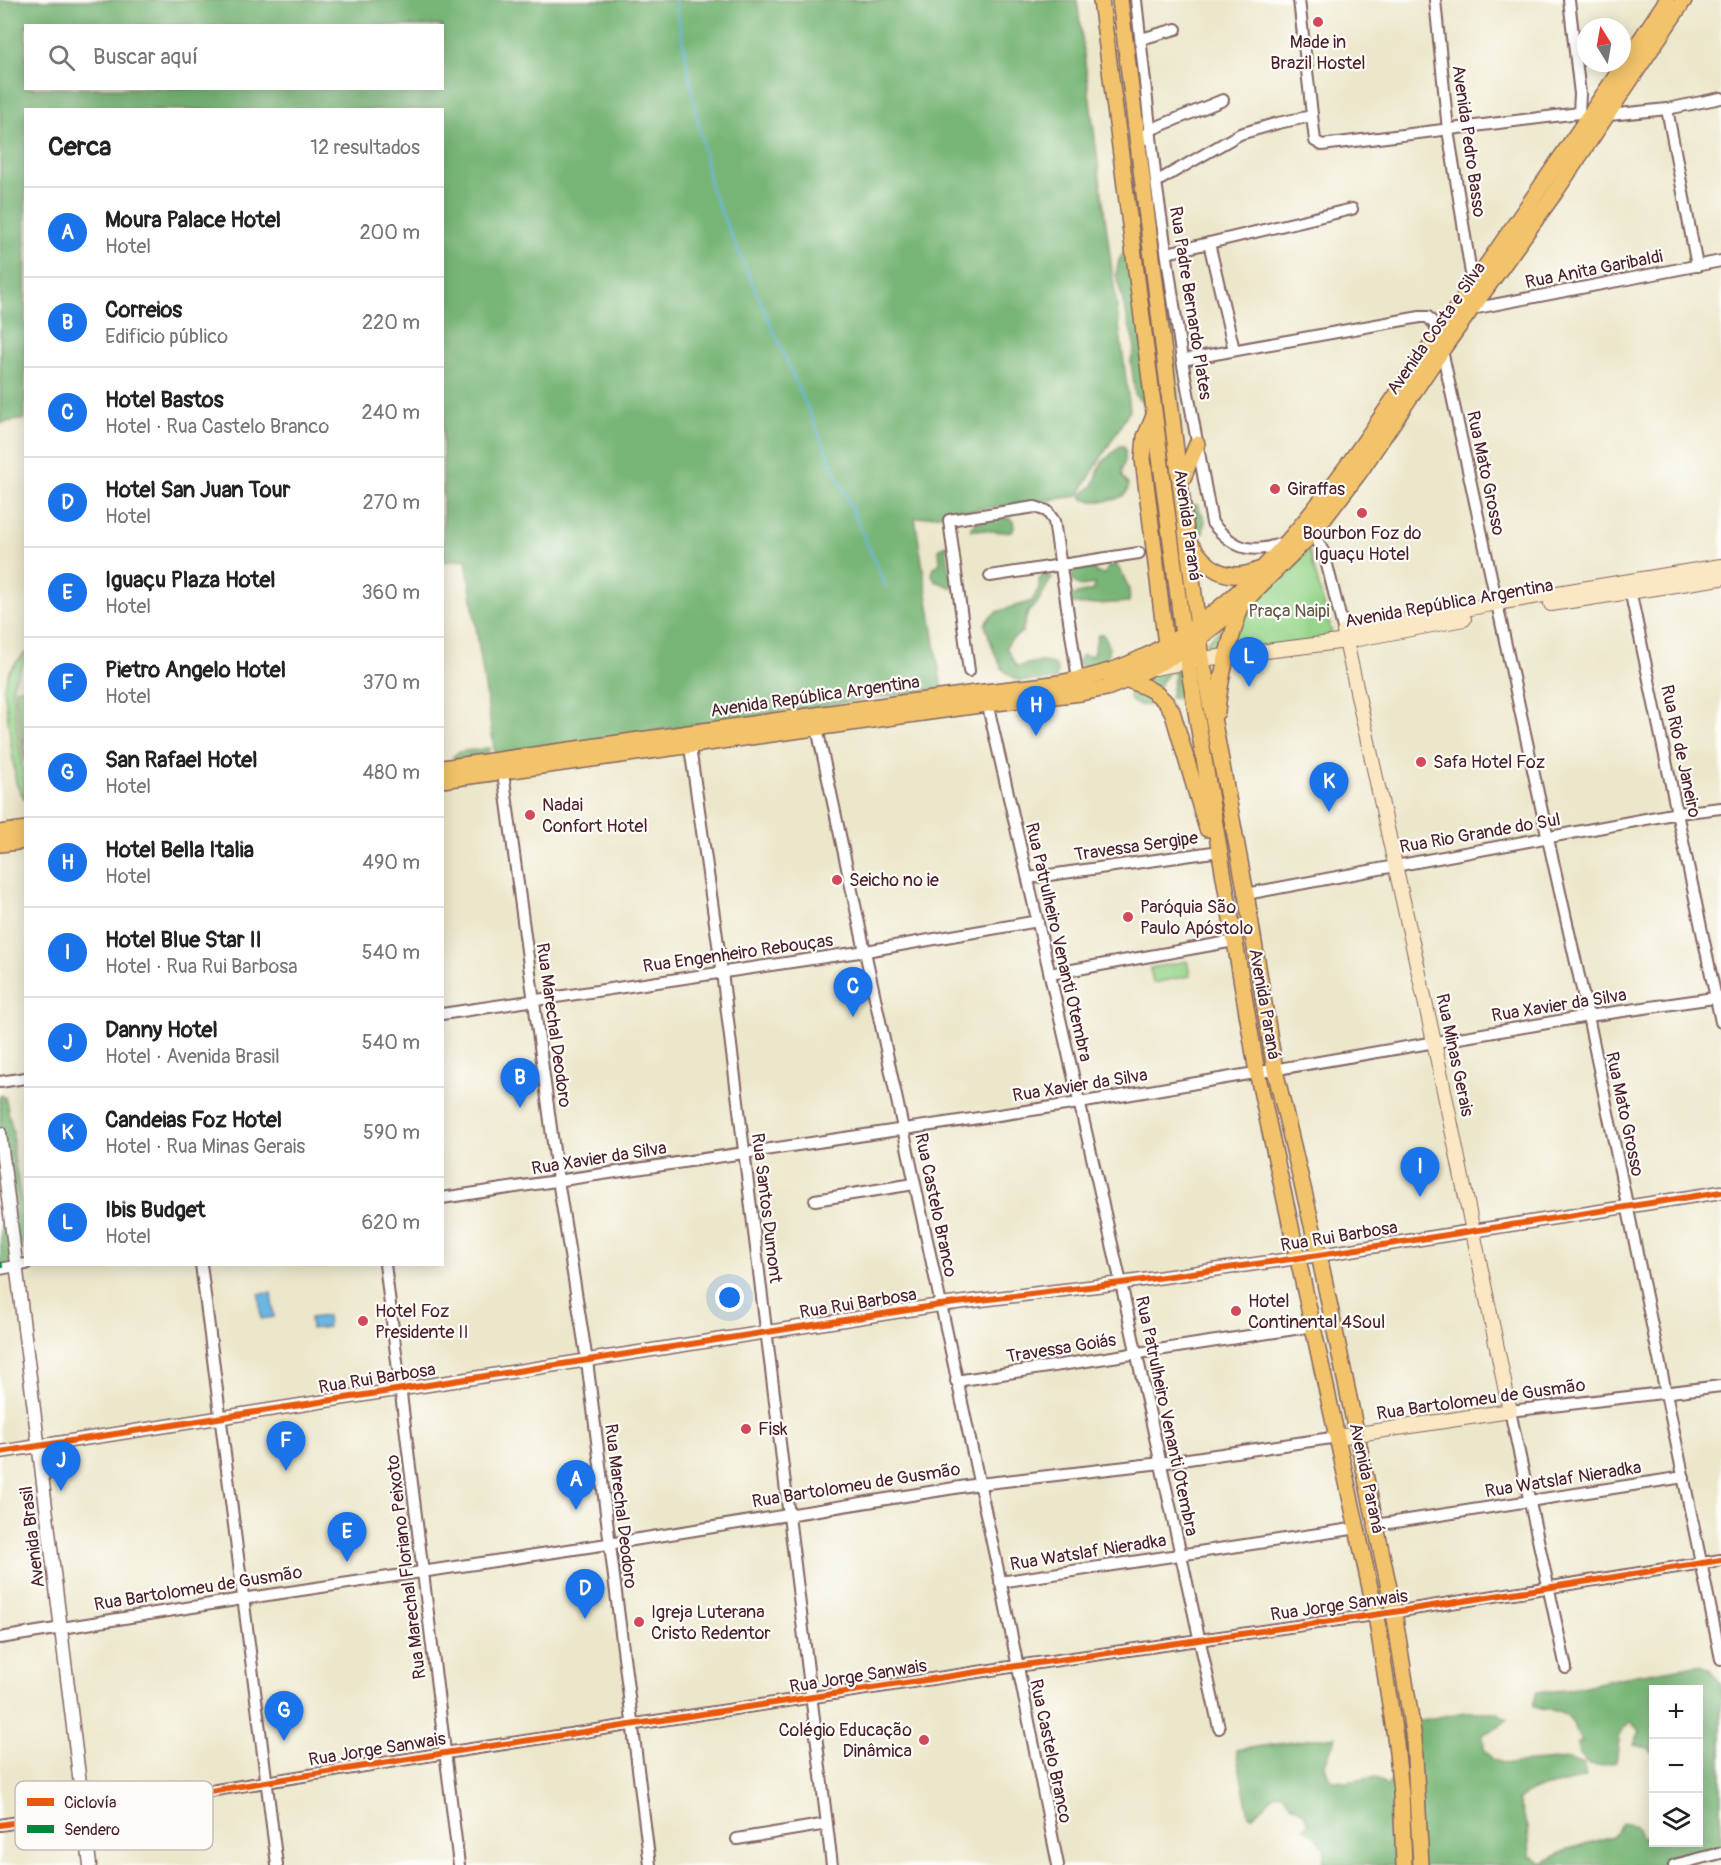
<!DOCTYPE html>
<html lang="es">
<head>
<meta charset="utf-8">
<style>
	:root { --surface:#fff; --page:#f6f6f6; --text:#222; --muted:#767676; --line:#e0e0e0; --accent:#1a73e8 }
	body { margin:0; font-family:Pangolin,sans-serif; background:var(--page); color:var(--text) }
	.controls { position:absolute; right:18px; bottom:18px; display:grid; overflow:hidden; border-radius:0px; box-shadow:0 3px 15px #0003 }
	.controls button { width:54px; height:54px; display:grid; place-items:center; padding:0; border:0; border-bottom:2px solid var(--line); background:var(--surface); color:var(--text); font:30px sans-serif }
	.compass { position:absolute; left:1577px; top:18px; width:54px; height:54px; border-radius:50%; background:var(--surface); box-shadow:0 3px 15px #0003; rotate:349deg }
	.you { position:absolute; left:730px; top:1298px; width:21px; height:21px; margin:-15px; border:4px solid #fff; border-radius:50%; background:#1a73e8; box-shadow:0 0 0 9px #1a73e833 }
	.badge { display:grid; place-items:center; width:39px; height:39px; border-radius:50%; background:var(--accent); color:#fff; font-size:20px; font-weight:700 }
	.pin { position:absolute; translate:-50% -50px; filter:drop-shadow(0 2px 3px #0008) }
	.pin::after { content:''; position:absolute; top:32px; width:21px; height:18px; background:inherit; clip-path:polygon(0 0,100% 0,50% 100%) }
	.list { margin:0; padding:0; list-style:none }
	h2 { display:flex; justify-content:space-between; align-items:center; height:78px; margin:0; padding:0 24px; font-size:26px }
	h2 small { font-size:20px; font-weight:400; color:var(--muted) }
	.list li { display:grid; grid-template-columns:39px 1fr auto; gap:18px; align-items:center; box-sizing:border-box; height:90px; padding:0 24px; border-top:2px solid var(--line) }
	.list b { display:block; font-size:22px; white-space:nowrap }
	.list p { margin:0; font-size:20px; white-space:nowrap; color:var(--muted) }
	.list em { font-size:20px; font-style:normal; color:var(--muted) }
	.icon { flex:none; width:33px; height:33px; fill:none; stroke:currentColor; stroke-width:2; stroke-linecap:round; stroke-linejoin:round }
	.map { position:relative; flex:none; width:1721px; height:1865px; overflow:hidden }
	.search { position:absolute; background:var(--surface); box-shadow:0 3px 15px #0003; left:24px; top:24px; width:420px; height:66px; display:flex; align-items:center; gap:15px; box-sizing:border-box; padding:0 21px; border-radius:0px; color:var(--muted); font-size:22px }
	.panel { position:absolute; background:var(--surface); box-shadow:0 3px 15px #0003; left:24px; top:108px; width:420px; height:1158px; border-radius:0px }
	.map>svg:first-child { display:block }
	.green { fill:#96d58b; stroke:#707a5b; stroke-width:1.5 }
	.forest { fill:#78b677; stroke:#616a51; stroke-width:1.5; fill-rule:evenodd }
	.water { fill:#6bb7e4; stroke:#5a6b88; stroke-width:1.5 }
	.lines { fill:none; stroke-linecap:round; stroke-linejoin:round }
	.stream { stroke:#6bb7e4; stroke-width:2 }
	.minor-casing { stroke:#836563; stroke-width:14 }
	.tertiary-casing { stroke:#836563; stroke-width:15 }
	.secondary-casing { stroke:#836563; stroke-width:16 }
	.primary-casing { stroke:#836563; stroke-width:18 }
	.minor { stroke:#fff; stroke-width:10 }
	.tertiary { stroke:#fff; stroke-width:12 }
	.secondary { stroke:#fae7c3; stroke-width:14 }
	.primary { stroke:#f2c36a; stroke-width:15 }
	.quiet { stroke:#00873e; stroke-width:4.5; stroke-dasharray:9 4.5; stroke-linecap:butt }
	.cycleway-casing { stroke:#fdfcf7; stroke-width:10 }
	.cycleway { stroke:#e8590c; stroke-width:6 }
	.poi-dot { fill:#d1495b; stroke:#fdfcf7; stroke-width:2 }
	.labels { text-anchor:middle; stroke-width:4.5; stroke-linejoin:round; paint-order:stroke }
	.poi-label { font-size:18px; fill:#4a1f2b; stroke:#fdfcf7; text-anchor:start }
	.street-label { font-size:18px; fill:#4a1f2b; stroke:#fdfcf7 }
	.park-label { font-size:18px; fill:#615648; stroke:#fdfcf7 }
	.key { fill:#fdfcf7; stroke:#c7baba; stroke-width:1.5 }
	.key-label { font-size:16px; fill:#4a1f2b }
</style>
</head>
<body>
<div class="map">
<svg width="1721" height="1865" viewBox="0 0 1721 1865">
	<rect width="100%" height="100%" fill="#fdfcf7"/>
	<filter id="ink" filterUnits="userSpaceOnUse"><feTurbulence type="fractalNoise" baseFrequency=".0167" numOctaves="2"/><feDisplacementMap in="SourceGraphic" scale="12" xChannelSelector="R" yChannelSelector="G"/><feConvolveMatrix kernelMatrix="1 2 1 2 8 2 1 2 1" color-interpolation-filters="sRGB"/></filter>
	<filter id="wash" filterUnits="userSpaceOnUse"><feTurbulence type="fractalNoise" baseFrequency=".008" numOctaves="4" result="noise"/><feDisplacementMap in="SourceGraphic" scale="24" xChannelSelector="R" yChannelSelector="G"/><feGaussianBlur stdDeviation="1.35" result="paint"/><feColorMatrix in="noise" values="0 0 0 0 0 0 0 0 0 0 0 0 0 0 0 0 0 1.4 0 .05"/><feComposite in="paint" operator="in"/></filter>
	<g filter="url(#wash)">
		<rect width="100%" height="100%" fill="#ece7cb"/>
		<!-- green -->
		<g class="green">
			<polygon points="1309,550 1333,638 1209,655 1207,642"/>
			<path d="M25,653c1,13 -10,21 -13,35l13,97v15l-9,-17 -12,-96 5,-16z"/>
			<polygon points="25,688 26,688 25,762 15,689"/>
			<polygon points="1187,961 1190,976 1153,983 1150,968"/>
		</g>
		<!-- forest -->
		<g class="forest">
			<path d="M0,0h1077l53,410 -52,86 -163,22 27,170 -447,67 -29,-196 -23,3 -1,-452h-416l-1,309 -25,4zM26,26h416v62h-416z"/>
			<polygon points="1152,225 1161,238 1162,282 1169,309 1170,339 1175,369 1180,428 1177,457 1164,460 1145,419 1144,405 1135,395 1131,361 1135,347 1116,275 1119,260 1127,248 1139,255 1143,238"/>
			<path d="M1120,446h4c5,15 -5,23 -2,30 1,3 4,6 6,9 1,18 -33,18 -45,14l-2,-4 12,-9 8,-22z"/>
			<path d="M1170,498l11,6 16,1 8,15 -2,13 -7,-2 -6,-4c-17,2 -23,2 -34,-12l5,-12z"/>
			<path d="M985,518h24l4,3 1,7 -2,4c-14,1 -26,-3 -41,-2v-3z"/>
			<polygon points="946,545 950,575 954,580 953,588 935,581 932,575 934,567 940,564 939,549"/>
			<path d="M1116,564c7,13 16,23 13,38l-48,3 -9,-2 -2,-7 23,-6 1,-6 -14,2 -7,-5 -1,-7 6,-5 15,-1 4,5 8,1 3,-7z"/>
			<path d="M1045,575l7,2 -14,25 -10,10 -6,20 -12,9 -4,6 11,20c14,-4 24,-8 38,-2l3,7 -3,8 -36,1 -12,-8 -5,-5 -7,-14 -10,-29c7,-18 32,-17 47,-24l7,-13v-9z"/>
			<path d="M1102,634c9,8 9,21 0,30l3,4 -17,2 -10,-7 4,-8 7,1 4,-1 5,-20z"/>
			<path d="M1182,669l8,28 -20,1 5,-23 -1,-3h-5l-11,15 2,15c-11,4 -23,7 -31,-4 5,-29 30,-26 53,-29z"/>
			<polygon points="489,748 488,754 459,760 452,757 459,752"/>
			<polygon points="0,1095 5,1097 13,1132 13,1151 26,1231 15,1265 1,1267"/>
			<path d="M1697,1665c14,1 17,8 24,20v165l-58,15h-339l2,-3h-3c0,-3 2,-6 2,-10 0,-10 -14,-19 -21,-24l5,-6 -6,-10 -12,-8 -9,-11 -7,1 -23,23 -3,-1 -13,-66 100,-14 -12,31 7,13 15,2 30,-5 11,10 17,-26 -3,-37 64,-12h30l13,7 -11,9 -14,6 1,15 9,11 15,4 61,-5 14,5 3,14 -56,13 -12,10 10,26 2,29 13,7 25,-14 45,-13 9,-13 15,3 5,13 11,-9 1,12h44v-152h-44l-1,63 -4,-5 -15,-3 6,-14 -10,-9 -10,12 -4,28 -15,4 -13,-1 -9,-11 -2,-11 5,-1c-5,-7 -6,-16 -12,-23 -10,-13 -26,-6 -37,-13l4,-14 30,-2 63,-14z"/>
		</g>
		<!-- water -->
		<g class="water">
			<polygon points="271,1293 274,1317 261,1319 259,1294"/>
			<polygon points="327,1316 328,1327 311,1329 310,1318"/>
		</g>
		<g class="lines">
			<!-- stream -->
			<polyline class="stream" points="675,0 711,189 886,587"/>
		</g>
	</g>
	<g filter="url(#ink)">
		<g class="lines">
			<!-- minor casing -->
			<g class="minor-casing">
				<g id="minor">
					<path d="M1136,0l20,182 26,178 30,163c23,27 40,32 73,19"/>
					<polyline points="1299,0 1315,141 1322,145 1579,113 1590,117 1667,109 1721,98"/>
					<polyline points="1435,0 1448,130 1473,286"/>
					<polyline points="1569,0 1580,94 1579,113"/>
					<polyline points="1141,39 1176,29"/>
					<polyline points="1667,109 1697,266"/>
					<polyline points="1138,144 1152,129 1223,100"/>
					<polyline points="1156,182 1240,134 1278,123 1312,116"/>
					<polyline points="1209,243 1234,350"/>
					<polyline points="1167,253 1352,209"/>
					<polyline points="1472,309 1721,261"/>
					<polyline points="1182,360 1420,317 1428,317 1435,325 1442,350 1548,839 1588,1016 1721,1659"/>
					<polyline points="1313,533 1324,553 1344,632"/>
					<polyline points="990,576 1139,553"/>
					<polyline points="1629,585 1721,1022"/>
					<polyline points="969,671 949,520 1035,507 1047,511 1054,521 1078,680"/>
					<polyline points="986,698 1121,1283 1219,1728"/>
					<polyline points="817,728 1004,1598 1058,1865"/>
					<polyline points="689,740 722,972 832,1865"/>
					<polyline points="502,765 558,1180 587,1361 650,1865"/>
					<polyline points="1028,878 1213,852"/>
					<polyline points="1246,894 1678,813 1721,808"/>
					<polyline points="1050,974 1234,941"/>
					<polyline points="442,1014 866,951 1038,921"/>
					<polyline points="0,1082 26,1078"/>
					<polyline points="442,1198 1079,1103 1588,1016 1721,997"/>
					<polyline points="815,1200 914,1184"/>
					<polyline points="201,1264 277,1865"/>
					<polyline points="385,1264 459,1865"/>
					<polyline points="0,1269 26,1264"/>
					<polyline points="956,1381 1314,1326"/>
					<polyline points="1376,1525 1684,1477"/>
					<polyline points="1000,1582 1358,1528"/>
					<polyline points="0,1638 242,1599 621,1542 979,1484 1161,1463 1338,1437"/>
					<polyline points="1566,1668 1510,1411 1721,1386"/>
					<polyline points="0,1825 445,1753 1017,1666 1394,1612 1721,1560"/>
					<polyline points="737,1839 827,1824"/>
					<polyline points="1674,1865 1721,1853"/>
				</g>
			</g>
			<!-- tertiary casing -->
			<g class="tertiary-casing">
				<g id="tertiary">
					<polyline points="0,1133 90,1865"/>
					<polyline points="0,1452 940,1305 1121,1283 1319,1255 1721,1192"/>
				</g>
			</g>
			<!-- secondary casing -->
			<g class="secondary-casing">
				<g id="secondary">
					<polyline points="1551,604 1721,578"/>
					<polyline points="1155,668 1202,659 1347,641 1464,619"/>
					<polyline points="1338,1437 1510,1411 1434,1042 1344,632 1497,603 1721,566"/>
				</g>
			</g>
			<!-- primary casing -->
			<g class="primary-casing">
				<g id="primary">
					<polyline points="1101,0 1183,635 1257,1072 1376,1615 1396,1743 1401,1793 1404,1865"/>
					<polyline points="1120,0 1202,659 1246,894 1275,1070 1319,1255 1394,1612 1414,1739 1421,1865"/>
					<polyline points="1154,416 1145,437 1143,459 1166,645"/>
					<polyline points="1181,483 1197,444"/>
					<path d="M1189,542c18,26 37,42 69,28"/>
					<path d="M1127,680c19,6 34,13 45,31l35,118"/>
					<path d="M1217,712c3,-38 13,-73 25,-108"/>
					<path d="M442,768c156,-22 311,-44 466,-66 26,-3 52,-7 77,-10 50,-6 100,-9 146,-29 139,-61 222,-208 306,-327 78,-111 155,-223 230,-336"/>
					<polyline points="442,780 987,704 1081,693 1107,688 1127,680 1186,649 1242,604 1313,533 1359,473 1442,350 1554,194 1684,0"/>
					<polyline points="0,833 26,829"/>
					<polyline points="0,844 26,841"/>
				</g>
			</g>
			<!-- minor -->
			<use href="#minor" class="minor"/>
			<!-- tertiary -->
			<use href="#tertiary" class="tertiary"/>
			<!-- secondary -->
			<use href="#secondary" class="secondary"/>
			<!-- primary -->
			<use href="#primary" class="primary"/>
			<!-- quiet -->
			<polyline class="quiet" points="0,1262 1,1268"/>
			<!-- cycleway casing -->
			<g class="cycleway-casing">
				<g id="cycleway">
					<polyline points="0,1452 940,1305 1121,1283 1319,1255 1721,1192"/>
					<polyline points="0,1825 445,1753 1017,1666 1394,1612 1721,1560"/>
				</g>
			</g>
			<!-- cycleway -->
			<use href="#cycleway" class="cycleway"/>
		</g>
	</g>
	<!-- markers -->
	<g class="poi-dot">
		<circle cx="1318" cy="22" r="6"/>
		<circle cx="1275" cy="489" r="6"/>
		<circle cx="1362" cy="513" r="6"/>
		<circle cx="1421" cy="762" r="6"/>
		<circle cx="530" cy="815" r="6"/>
		<circle cx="837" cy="880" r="6"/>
		<circle cx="1128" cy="917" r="6"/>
		<circle cx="1236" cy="1311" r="6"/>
		<circle cx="363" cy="1321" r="6"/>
		<circle cx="746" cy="1429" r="6"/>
		<circle cx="639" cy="1622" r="6"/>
		<circle cx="924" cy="1740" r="6"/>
	</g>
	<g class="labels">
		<!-- poi labels -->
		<g class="poi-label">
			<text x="1318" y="48" text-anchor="middle">Made in<tspan x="1318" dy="21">Brazil Hostel</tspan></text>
			<text x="1287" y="495">Giraffas</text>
			<text x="1362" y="539" text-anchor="middle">Bourbon Foz do<tspan x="1362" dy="21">Iguaçu Hotel</tspan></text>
			<text x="1433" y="768">Safa Hotel Foz</text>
			<text x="542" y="811">Nadai<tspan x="542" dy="21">Confort Hotel</tspan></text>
			<text x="849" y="886">Seicho no ie</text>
			<text x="1140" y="913">Paróquia São<tspan x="1140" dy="21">Paulo Apóstolo</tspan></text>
			<text x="1248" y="1307">Hotel<tspan x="1248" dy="21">Continental 4Soul</tspan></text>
			<text x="375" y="1317">Hotel Foz<tspan x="375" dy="21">Presidente II</tspan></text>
			<text x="758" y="1435">Fisk</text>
			<text x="651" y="1618">Igreja Luterana<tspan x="651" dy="21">Cristo Redentor</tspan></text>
			<text x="912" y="1736" text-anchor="end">Colégio Educação<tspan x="912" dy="21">Dinâmica</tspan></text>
		</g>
		<!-- street labels -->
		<g class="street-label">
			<text transform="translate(1469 141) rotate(82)" y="6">Avenida Pedro Basso</text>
			<text transform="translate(1594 269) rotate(-11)" y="6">Rua Anita Garibaldi</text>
			<text transform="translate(1191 303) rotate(81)" y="6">Rua Padre Bernardo Plates</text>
			<text transform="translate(1436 328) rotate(-55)" y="6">Avenida Costa e Silva</text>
			<text transform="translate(1486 473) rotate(78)" y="6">Rua Mato Grosso</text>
			<text transform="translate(1188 525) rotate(82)" y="6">Avenida Paraná</text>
			<text transform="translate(1449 603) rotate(-10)" y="6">Avenida República Argentina</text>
			<text transform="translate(815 696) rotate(-8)" y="6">Avenida República Argentina</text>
			<text transform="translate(1681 751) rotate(78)" y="6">Rua Rio de Janeiro</text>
			<text transform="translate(1480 833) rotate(-10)" y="6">Rua Rio Grande do Sul</text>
			<text transform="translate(1136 846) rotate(-8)" y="6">Travessa Sergipe</text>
			<text transform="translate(1059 942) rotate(77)" y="6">Rua Patrulheiro Venanti Otembra</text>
			<text transform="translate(738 953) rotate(-8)" y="6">Rua Engenheiro Rebouças</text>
			<text transform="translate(1265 1004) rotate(80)" y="6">Avenida Paraná</text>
			<text transform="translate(1559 1005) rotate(-9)" y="6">Rua Xavier da Silva</text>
			<text transform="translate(554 1025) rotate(82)" y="6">Rua Marechal Deodoro</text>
			<text transform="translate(1455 1055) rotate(78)" y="6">Rua Minas Gerais</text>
			<text transform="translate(1080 1085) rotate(-9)" y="6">Rua Xavier da Silva</text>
			<text transform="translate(1625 1114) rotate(78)" y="6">Rua Mato Grosso</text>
			<text transform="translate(599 1158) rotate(-9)" y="6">Rua Xavier da Silva</text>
			<text transform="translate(936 1205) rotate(78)" y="6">Rua Castelo Branco</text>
			<text transform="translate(767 1208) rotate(83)" y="6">Rua Santos Dumont</text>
			<text transform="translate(1339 1236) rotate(-9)" y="6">Rua Rui Barbosa</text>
			<text transform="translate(858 1303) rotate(-9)" y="6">Rua Rui Barbosa</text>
			<text transform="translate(1061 1348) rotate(-9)" y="6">Travessa Goiás</text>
			<text transform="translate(377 1378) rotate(-9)" y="6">Rua Rui Barbosa</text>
			<text transform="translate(1481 1399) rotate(-8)" y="6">Rua Bartolomeu de Gusmão</text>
			<text transform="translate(1167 1416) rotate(78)" y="6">Rua Patrulheiro Venanti Otembra</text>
			<text transform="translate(1367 1478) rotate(78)" y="6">Avenida Paraná</text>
			<text transform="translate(1563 1479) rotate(-9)" y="6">Rua Watslaf Nieradka</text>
			<text transform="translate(856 1485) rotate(-9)" y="6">Rua Bartolomeu de Gusmão</text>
			<text transform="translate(621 1506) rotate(83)" y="6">Rua Marechal Deodoro</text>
			<text transform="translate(32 1537) rotate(-97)" y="6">Avenida Brasil</text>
			<text transform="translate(1088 1552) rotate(-9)" y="6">Rua Watslaf Nieradka</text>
			<text transform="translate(406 1567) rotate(-97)" y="6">Rua Marechal Floriano Peixoto</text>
			<text transform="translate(198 1588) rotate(-9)" y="6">Rua Bartolomeu de Gusmão</text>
			<text transform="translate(1339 1605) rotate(-8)" y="6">Rua Jorge Sanwais</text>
			<text transform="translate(858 1676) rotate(-9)" y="6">Rua Jorge Sanwais</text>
			<text transform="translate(377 1749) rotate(-9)" y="6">Rua Jorge Sanwais</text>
			<text transform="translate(1051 1751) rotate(78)" y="6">Rua Castelo Branco</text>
		</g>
		<!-- park labels -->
		<g class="park-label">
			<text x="1289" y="617">Praça Naipi</text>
		</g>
	</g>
	<!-- legend -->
	<rect x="15" y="1781" width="198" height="69" rx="9" class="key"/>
	<rect x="27" y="1798" width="27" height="8" fill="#e8590c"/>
	<rect x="27" y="1825" width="27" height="8" fill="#00873e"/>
	<g class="key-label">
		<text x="64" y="1808">Ciclovía</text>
		<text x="64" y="1835">Sendero</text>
	</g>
</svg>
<div class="controls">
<button>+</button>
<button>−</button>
<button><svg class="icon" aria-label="layers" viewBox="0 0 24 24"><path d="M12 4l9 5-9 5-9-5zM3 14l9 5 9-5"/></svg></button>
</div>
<svg class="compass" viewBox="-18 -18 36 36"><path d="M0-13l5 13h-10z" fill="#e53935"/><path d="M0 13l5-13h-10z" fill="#767676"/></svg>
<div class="you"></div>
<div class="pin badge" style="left:576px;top:1510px">A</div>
<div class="pin badge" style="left:520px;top:1108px">B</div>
<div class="pin badge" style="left:853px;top:1017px">C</div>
<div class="pin badge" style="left:585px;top:1619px">D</div>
<div class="pin badge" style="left:347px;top:1562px">E</div>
<div class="pin badge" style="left:286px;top:1471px">F</div>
<div class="pin badge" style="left:284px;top:1741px">G</div>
<div class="pin badge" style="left:1036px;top:736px">H</div>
<div class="pin badge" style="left:1420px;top:1197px">I</div>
<div class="pin badge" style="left:61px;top:1491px">J</div>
<div class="pin badge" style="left:1329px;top:812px">K</div>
<div class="pin badge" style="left:1249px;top:687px">L</div>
<div class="search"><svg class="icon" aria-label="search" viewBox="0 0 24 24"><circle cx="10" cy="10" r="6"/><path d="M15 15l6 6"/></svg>Buscar aquí</div>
<section class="panel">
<h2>Cerca<small>12 resultados</small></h2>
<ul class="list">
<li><span class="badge">A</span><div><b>Moura Palace Hotel</b><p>Hotel</p></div><em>200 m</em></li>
<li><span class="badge">B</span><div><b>Correios</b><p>Edificio público</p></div><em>220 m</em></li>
<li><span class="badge">C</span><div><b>Hotel Bastos</b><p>Hotel · Rua Castelo Branco</p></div><em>240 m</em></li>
<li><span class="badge">D</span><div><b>Hotel San Juan Tour</b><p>Hotel</p></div><em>270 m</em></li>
<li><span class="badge">E</span><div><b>Iguaçu Plaza Hotel</b><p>Hotel</p></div><em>360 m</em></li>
<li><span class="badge">F</span><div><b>Pietro Angelo Hotel</b><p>Hotel</p></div><em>370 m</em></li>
<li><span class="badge">G</span><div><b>San Rafael Hotel</b><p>Hotel</p></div><em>480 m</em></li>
<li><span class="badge">H</span><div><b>Hotel Bella Italia</b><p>Hotel</p></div><em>490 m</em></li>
<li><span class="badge">I</span><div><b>Hotel Blue Star II</b><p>Hotel · Rua Rui Barbosa</p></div><em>540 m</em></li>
<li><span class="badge">J</span><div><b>Danny Hotel</b><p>Hotel · Avenida Brasil</p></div><em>540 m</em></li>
<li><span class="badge">K</span><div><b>Candeias Foz Hotel</b><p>Hotel · Rua Minas Gerais</p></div><em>590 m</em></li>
<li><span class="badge">L</span><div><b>Ibis Budget</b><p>Hotel</p></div><em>620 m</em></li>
</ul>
</section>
</div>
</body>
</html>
